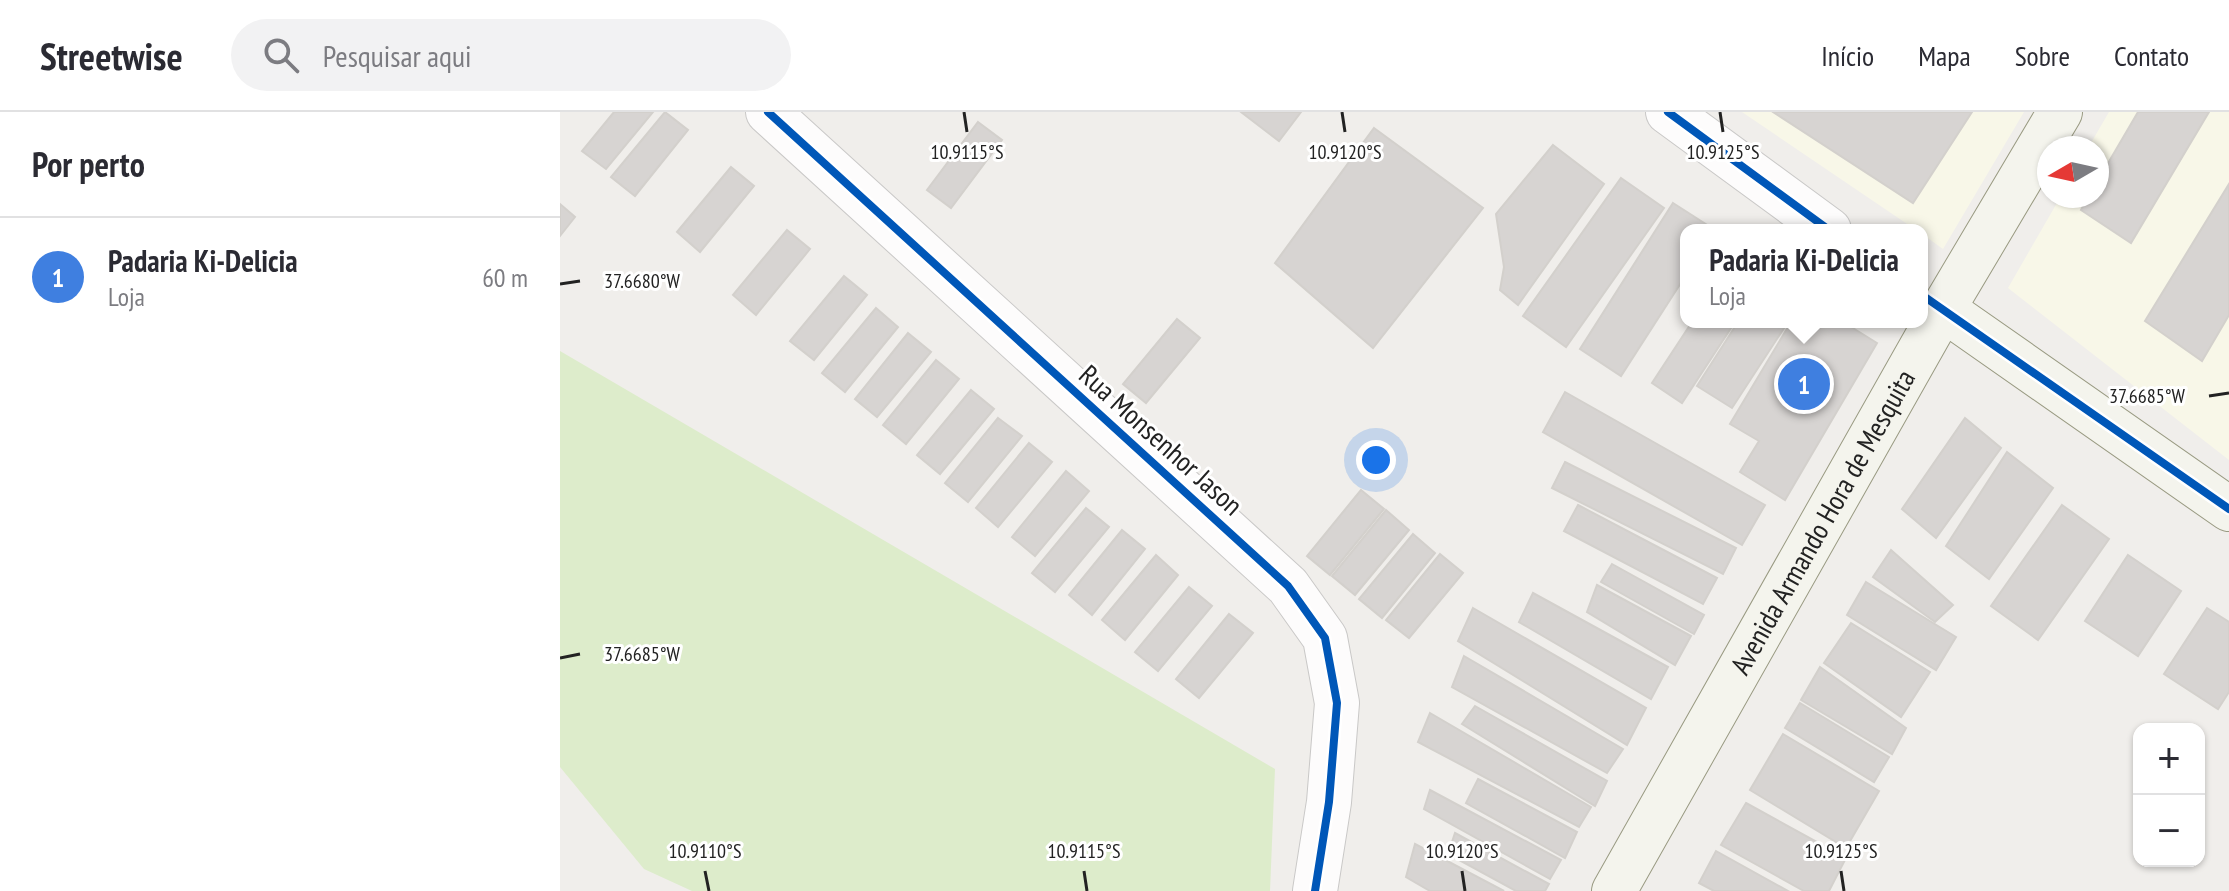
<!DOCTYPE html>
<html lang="pt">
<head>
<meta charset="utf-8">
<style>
	:root { --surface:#fff; --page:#f2f2f3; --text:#2b2b33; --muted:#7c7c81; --line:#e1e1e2; --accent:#b45309 }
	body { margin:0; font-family:"PT Sans Narrow",sans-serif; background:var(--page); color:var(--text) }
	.controls { position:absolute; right:24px; bottom:24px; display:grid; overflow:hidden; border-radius:16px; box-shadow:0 2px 6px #0004 }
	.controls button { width:72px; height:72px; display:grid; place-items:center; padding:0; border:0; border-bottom:2px solid var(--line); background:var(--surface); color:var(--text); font:40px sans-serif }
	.compass { position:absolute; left:1477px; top:24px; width:72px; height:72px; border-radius:50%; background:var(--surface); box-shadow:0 2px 6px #0004; rotate:261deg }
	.you { position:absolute; left:816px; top:348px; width:28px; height:28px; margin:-20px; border:6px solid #fff; border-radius:50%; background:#1a73e8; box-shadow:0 0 0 12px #1a73e833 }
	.badge { display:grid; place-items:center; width:52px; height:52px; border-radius:50%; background:var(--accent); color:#fff; font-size:26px; font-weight:700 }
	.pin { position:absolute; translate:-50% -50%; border:4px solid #fff; box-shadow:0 2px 8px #0006 }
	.popup { position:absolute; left:1120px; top:112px; width:248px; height:104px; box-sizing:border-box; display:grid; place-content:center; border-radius:16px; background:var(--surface); filter:drop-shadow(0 2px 6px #0005); font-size:26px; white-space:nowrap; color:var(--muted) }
	.popup b { font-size:30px; color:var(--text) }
	.popup::after { content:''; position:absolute; left:50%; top:100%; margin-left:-16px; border:16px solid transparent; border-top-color:var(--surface) }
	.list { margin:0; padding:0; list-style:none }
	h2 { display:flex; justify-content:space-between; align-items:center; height:104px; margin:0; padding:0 32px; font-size:34px }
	h2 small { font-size:26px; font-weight:400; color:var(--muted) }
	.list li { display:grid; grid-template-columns:52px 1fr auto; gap:24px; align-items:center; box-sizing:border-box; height:120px; padding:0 32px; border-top:2px solid var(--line) }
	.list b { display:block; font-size:30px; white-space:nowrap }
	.list p { margin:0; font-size:26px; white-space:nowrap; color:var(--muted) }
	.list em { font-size:26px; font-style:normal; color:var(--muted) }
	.icon { flex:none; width:44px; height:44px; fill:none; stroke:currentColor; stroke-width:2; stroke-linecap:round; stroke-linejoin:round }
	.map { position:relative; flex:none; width:1669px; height:779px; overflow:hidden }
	header { display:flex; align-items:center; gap:48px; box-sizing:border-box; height:112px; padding:0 40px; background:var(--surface); border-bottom:2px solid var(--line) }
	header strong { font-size:38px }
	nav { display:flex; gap:44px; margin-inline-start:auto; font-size:28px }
	.search { width:560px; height:72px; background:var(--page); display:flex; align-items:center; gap:20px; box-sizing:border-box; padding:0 28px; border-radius:44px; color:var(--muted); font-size:30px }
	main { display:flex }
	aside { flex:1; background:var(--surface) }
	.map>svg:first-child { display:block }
	.education { fill:#f8f7e8 }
	.grass { fill:#ddeccb }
	.building { fill:#d7d4d2; stroke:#d3d0cc; stroke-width:2 }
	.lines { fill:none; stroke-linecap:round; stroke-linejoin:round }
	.street-casing { stroke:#c9c8c7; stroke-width:46 }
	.secondary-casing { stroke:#999a82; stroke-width:46 }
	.street { stroke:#fdfcfc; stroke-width:44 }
	.secondary { stroke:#f4f4ed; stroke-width:44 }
	.cycleway-casing { stroke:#fff; stroke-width:13 }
	.cycleway { stroke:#0057b8; stroke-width:8 }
	.ticks { fill:none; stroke:#222; stroke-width:3 }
	.labels { text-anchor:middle; stroke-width:6; stroke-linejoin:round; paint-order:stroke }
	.street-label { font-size:28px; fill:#222; stroke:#fff }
	.ticks-label { font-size:20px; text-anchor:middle; fill:#222; stroke:#fff; stroke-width:6; stroke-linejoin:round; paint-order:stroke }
</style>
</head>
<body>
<header>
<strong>Streetwise</strong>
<div class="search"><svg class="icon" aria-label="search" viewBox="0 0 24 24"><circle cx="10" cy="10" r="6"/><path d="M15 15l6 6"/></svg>Pesquisar aqui</div>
<nav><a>Início</a><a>Mapa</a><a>Sobre</a><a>Contato</a></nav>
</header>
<main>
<aside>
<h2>Por perto<small></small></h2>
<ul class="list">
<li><span class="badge" style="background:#3f7fe0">1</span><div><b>Padaria Ki-Delicia</b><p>Loja</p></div><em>60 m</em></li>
</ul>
</aside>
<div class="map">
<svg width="1669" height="779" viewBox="0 0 1669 779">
	<rect width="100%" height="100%" fill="#f0eeeb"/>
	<!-- education -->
	<g class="education">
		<polygon points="1182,0 1464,0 1383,137 1362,122 1362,118 1356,118"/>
		<polygon points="1549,0 1669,0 1669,348 1448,176 1501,84 1537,84 1537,36 1528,36"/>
	</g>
	<!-- grass -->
	<polygon class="grass" points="0,239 715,657 710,779 132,779 84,757 0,655"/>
	<!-- building -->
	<g class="building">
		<polygon points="54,0 93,0 46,57 22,39"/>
		<polygon points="105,0 128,18 75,84 51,65"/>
		<polygon points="681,0 741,0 719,29"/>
		<polygon points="1213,0 1412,0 1353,91"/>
		<polygon points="1578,0 1649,0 1571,131 1521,98 1529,84 1537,84 1537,70"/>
		<polygon points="418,10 442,28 391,96 367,78"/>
		<polygon points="814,16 923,96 813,236 715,151"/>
		<polygon points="993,33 1044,72 958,193 940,178 944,155 936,102"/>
		<polygon points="171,55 194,74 140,140 117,120"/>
		<polygon points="1061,66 1104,96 1006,235 963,204"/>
		<polygon points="1669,72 1669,203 1642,249 1585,209"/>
		<polygon points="1113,91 1155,118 1126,118 1126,163 1061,264 1020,237"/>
		<polygon points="0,92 15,105 0,124"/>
		<polygon points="227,118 250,137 196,203 173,183"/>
		<polygon points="284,164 307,183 254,248 230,229"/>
		<polygon points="316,196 338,215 285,280 262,261"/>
		<polygon points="617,207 640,226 586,291 563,272"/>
		<polygon points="1132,210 1175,210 1122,291 1092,271"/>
		<polygon points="1178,210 1228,210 1172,296 1137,274"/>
		<polygon points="1231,210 1283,210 1317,231 1225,388 1180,360 1199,329 1170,312"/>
		<polygon points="348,221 371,240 317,305 295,287"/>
		<polygon points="376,248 399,267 346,332 323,313"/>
		<polygon points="411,278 434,297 380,362 357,343"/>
		<polygon points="1005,280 1205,393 1182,433 983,320"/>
		<polygon points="438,306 462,324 408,390 385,371"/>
		<polygon points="1405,306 1441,336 1376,426 1342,397"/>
		<polygon points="469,331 492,350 438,415 416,396"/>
		<polygon points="1447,340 1493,376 1429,467 1386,434"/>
		<polygon points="1005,350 1176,436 1163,462 992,376"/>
		<polygon points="506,359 529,379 475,444 452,425"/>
		<polygon points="801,378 824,397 770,463 747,444"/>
		<polygon points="1018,393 1157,466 1143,492 1004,419"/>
		<polygon points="1502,393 1549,427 1478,528 1431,494"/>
		<polygon points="526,396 549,415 495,480 472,461"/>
		<polygon points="826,398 849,418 795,483 772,464"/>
		<polygon points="562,418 585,437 532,503 509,483"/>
		<polygon points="853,422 875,441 822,506 799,487"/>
		<polygon points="1331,438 1393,493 1375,510 1313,465"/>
		<polygon points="880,442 903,461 849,526 826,508"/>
		<polygon points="596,443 618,463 565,528 542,508"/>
		<polygon points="1568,443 1621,479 1578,544 1525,509"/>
		<polygon points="1052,452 1144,503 1134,522 1041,470"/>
		<polygon points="1306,470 1396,525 1376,558 1287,503"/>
		<polygon points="1037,473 1131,524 1115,553 1027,500"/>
		<polygon points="629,475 652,494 598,559 575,540"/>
		<polygon points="973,481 1108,555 1091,587 959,510"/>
		<polygon points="913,496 1086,596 1067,633 898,529"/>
		<polygon points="1647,496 1669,510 1669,580 1658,597 1604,562"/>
		<polygon points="669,502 693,521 639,586 616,567"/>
		<polygon points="1291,511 1370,560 1341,605 1264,551"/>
		<polygon points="904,544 1063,637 1047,661 892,575"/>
		<polygon points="1260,555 1346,616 1332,642 1241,588"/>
		<polygon points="1240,591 1329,645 1314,670 1225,616"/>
		<polygon points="915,594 1047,669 1035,694 902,612"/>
		<polygon points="870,601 1031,695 1019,715 858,630"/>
		<polygon points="1223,622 1319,679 1286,736 1190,678"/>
		<polygon points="918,667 1017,720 1005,746 906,691"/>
		<polygon points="870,678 1001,748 990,767 864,697"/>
		<polygon points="1186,691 1286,746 1269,779 1244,779 1161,733"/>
		<polygon points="895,721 989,772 985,779 956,779 888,742"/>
		<polygon points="855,732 944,779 870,779 846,765"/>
		<polygon points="1156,739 1228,779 1154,779 1139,771"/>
	</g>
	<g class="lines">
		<!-- street casing -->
		<g class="street-casing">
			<g id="street">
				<polyline points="208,0 728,474 765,526 777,591 769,690 755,779"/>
				<polyline points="1108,0 1269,118"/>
			</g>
		</g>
		<!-- secondary casing -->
		<g class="secondary-casing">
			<g id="secondary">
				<polyline points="1383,197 1669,397"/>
				<path id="s1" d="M1054,779l329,-582 117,-197"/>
			</g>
		</g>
		<!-- street -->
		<use href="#street" class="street"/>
		<!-- secondary -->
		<use href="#secondary" class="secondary"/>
		<!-- cycleway casing -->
		<g class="cycleway-casing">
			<g id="cycleway">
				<polyline points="208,0 728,474 765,526 777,591 769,690 755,779"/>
				<polyline points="1108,0 1269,118"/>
				<polyline points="1362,183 1669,397"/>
			</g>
		</g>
		<!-- cycleway -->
		<use href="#cycleway" class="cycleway"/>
	</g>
	<!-- ticks -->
	<path class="ticks" d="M404,0l3,20M782,0l3,20M1160,0l3,20M0,172l20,-3M1649,284l20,-3M0,546l20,-4M145,759l4,20M524,759l3,20M902,759l3,20M1281,759l3,20"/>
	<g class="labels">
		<!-- street labels -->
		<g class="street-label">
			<text transform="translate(601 328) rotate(42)" y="10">Rua Monsenhor Jason</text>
			<text dy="10" stroke="none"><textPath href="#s1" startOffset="424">Avenida Armando Hora de Mesquita</textPath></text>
		</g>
	</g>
	<g class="ticks-label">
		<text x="407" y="47">10.9115°S</text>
		<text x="785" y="47">10.9120°S</text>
		<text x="1163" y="47">10.9125°S</text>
		<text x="82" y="176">37.6680°W</text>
		<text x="1587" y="291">37.6685°W</text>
		<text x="82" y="549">37.6685°W</text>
		<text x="145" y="746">10.9110°S</text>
		<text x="524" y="746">10.9115°S</text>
		<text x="902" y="746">10.9120°S</text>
		<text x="1281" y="746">10.9125°S</text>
	</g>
</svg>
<div class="controls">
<button>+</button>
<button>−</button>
</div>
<svg class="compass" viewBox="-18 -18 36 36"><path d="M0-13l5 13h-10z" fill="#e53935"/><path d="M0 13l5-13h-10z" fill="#7c7c81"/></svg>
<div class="you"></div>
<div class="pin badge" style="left:1244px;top:272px;background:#3f7fe0">1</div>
<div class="popup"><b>Padaria Ki-Delicia</b>Loja</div>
</div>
</main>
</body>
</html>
